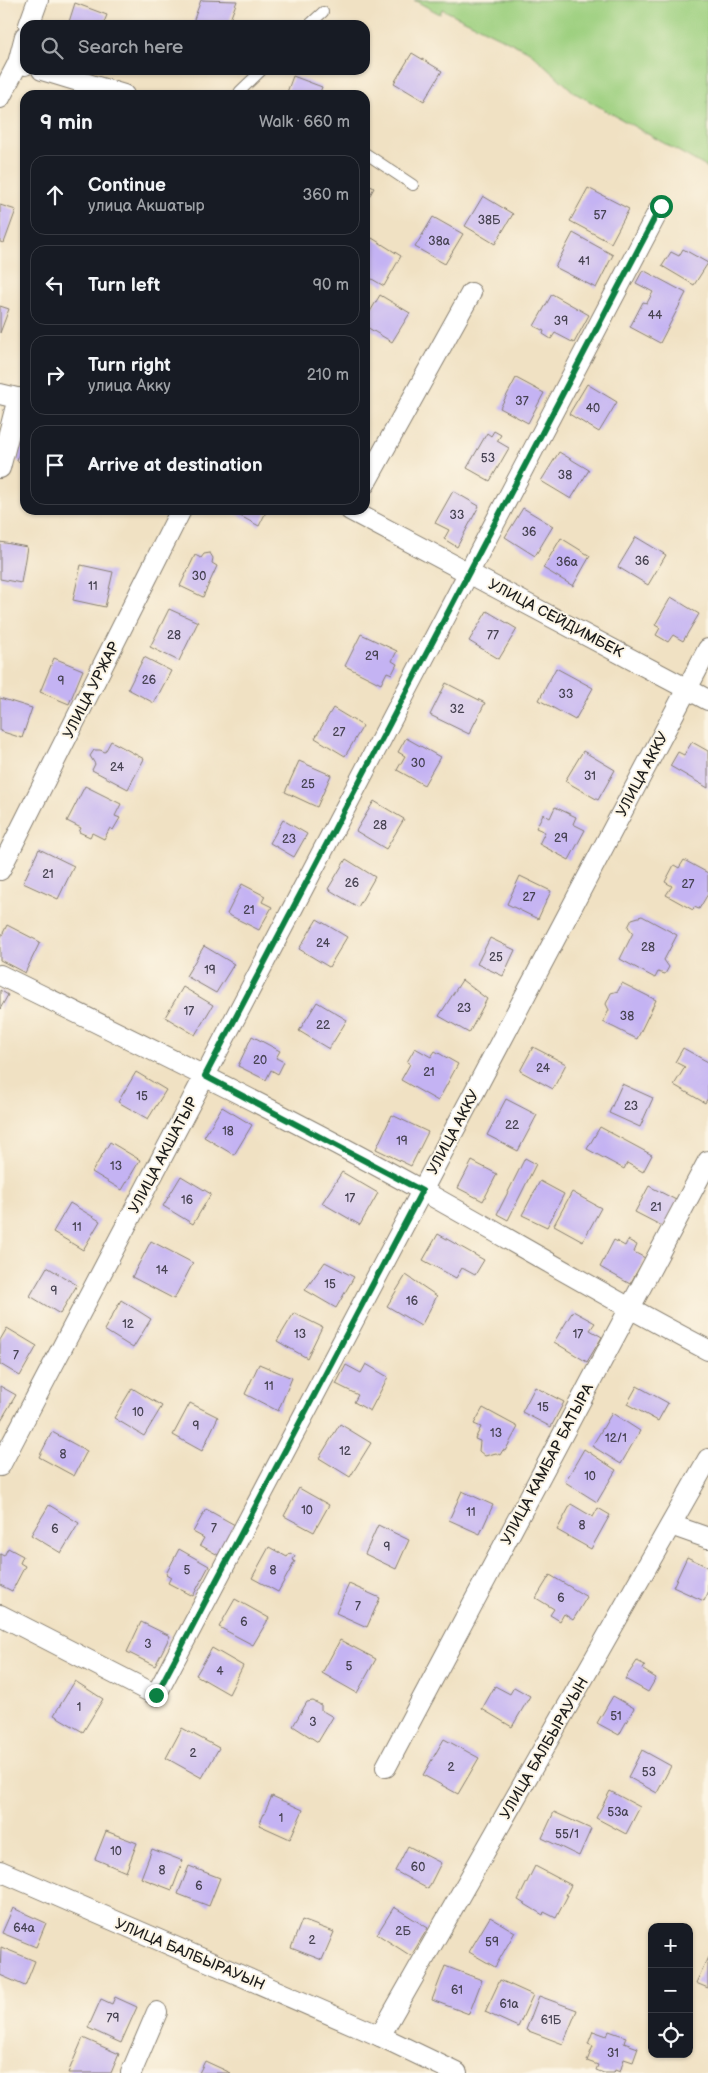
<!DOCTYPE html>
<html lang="en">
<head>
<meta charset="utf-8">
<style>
	:root { --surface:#171b24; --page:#242831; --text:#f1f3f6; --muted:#9ea1a6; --line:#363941 }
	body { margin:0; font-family:"Balsamiq Sans",sans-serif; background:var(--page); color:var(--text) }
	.controls { position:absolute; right:15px; bottom:15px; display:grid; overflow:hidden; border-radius:10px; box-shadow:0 1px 4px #0004 }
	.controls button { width:45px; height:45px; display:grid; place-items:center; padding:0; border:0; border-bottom:1px solid var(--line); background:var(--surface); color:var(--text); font:25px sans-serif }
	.stop { position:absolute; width:15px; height:15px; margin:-11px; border:4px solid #0b8043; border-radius:50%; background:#fff }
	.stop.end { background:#0b8043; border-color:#fff; box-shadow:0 1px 5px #0008 }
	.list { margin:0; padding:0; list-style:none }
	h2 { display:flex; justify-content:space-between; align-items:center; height:65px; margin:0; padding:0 20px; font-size:21px }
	h2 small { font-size:16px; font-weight:400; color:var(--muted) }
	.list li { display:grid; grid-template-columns:32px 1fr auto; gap:15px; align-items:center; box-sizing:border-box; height:80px; margin:0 10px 10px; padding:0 10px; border:1px solid var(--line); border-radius:15px }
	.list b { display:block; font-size:19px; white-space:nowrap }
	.list p { margin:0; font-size:16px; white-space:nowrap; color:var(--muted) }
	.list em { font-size:16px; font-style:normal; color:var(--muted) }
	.icon { flex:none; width:28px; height:28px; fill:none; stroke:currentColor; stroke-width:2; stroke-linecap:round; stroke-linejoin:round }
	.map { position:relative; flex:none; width:708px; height:2073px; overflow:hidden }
	.search { position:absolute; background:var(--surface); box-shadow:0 1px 4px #0004; left:20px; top:20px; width:350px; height:55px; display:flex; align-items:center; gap:12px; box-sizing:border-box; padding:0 18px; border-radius:15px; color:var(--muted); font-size:19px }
	.panel { position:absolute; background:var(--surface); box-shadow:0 1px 4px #0004; left:20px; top:90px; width:350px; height:425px; border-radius:15px }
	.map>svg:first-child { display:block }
	.green { fill:#9ed080; stroke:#5d764e }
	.building { fill:#c4b3f3 }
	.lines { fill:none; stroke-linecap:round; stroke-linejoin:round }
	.service-casing { stroke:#867e70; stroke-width:12 }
	.minor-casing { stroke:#867e70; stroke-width:22 }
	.service { stroke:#fff; stroke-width:10 }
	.minor { stroke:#fff; stroke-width:20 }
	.route { stroke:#0b8043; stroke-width:6 }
	.labels { text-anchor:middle; stroke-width:4; stroke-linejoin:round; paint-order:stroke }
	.number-label { font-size:12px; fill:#464252 }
	.street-label { font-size:15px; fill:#1c1c1c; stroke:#fcf5e5 }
</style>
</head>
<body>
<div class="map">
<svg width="708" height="2073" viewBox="0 0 708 2073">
	<rect width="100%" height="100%" fill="#fcf5e5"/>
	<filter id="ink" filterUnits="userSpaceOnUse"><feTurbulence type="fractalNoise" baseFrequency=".02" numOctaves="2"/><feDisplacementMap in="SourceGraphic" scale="10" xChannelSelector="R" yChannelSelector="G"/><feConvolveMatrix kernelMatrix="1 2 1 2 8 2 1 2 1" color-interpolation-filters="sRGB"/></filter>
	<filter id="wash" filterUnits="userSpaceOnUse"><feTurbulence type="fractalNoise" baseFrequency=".0096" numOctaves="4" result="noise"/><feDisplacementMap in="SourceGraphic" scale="20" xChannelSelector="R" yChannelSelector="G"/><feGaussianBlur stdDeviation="1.12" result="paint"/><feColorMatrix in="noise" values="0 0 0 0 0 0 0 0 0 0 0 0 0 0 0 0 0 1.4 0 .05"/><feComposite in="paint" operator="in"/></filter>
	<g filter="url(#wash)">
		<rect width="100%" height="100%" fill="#f0e1c3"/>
		<!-- green -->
		<polygon class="green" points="414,0 708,0 708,168 575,93 530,52 442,9 440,14"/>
		<g id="blocks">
			<!-- building -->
			<g class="building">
				<polygon points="201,0 237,1 228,25 201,25 193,22"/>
				<polygon points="75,3 107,15 103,25 68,25"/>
				<polygon points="412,53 442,71 424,101 394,83"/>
				<polygon points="293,76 322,87 319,95 286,95"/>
				<polygon points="365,183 374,188 365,204"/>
				<polygon points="588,188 629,209 611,243 570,221"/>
				<polygon points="483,196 513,214 495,244 465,226"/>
				<polygon points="0,205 16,210 4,243 0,242"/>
				<polygon points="433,217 463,234 445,264 415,247"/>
				<polygon points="573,233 613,255 596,288 555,267"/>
				<polygon points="372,238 401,256 384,286 365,275 365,249"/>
				<polygon points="683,249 708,263 694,285 662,266 671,252 679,256"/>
				<polygon points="643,270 686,293 660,343 630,327 643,302 647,303 653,292 636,283"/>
				<polygon points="552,294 589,315 574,343 555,333 551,339 543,334 544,331 534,326"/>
				<polygon points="380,295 410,313 392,342 365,326 365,320"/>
				<polygon points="0,306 9,309 0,333"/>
				<polygon points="516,378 544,393 528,423 500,408"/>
				<polygon points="587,384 617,402 599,432 569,414"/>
				<polygon points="24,430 25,430 25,463 17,461"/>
				<polygon points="494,431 501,435 497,441 509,448 490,481 467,468 487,433 491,436"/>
				<polygon points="559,452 589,470 571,499 541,481"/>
				<polygon points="453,491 479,506 457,547 444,539 449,530 435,523"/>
				<polygon points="523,508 553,526 535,556 505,537"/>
				<polygon points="229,510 276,510 266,512 259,526"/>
				<polygon points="636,537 666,555 648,585 618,567"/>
				<polygon points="561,538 590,556 573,586 543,568"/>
				<polygon points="0,542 27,547 21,583 0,579"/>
				<polygon points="210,553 213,558 212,563 217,566 203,597 180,586 195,555 201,558 204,554"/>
				<polygon points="81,565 113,572 105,607 73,600"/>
				<polygon points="671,597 699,614 683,641 673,635 668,642 656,635 660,628 655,625"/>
				<polygon points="169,609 198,622 179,661 150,647"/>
				<polygon points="487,611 517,629 499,659 469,641"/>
				<polygon points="361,634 397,651 392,661 397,664 392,674 387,672 381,684 345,666"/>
				<polygon points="144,657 171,671 154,703 128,689"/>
				<polygon points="54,658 83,670 69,704 40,692"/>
				<polygon points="556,668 593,688 575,720 539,700"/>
				<polygon points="446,683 485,703 469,734 430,715"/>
				<polygon points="0,698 32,708 22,738 0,731"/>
				<polygon points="333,708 363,726 345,756 315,738"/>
				<polygon points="406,738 440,757 424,785 397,770 405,756 398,752"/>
				<polygon points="111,741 144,759 128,789 92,770 95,764 90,756 94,750 100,750 105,752"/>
				<polygon points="692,742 708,751 708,788 670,766 678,752 684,755"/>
				<polygon points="583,751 615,770 598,800 565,781"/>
				<polygon points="299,761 331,775 317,807 285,792"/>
				<polygon points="85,786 121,804 115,816 120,818 113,830 110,828 104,839 92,833 90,837 79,832 81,828 67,821"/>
				<polygon points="374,801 404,819 386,849 356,831"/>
				<polygon points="555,807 576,817 573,824 585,830 569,860 539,844 545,832 536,828 543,814 550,818"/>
				<polygon points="283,820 307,834 294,857 270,843"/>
				<polygon points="39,849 74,866 58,899 23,883"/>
				<polygon points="346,859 375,877 358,907 328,889"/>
				<polygon points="684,860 708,873 708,894 699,909 694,907 693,910 666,895 672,886 665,882 674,865 679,868"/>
				<polygon points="520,876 551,891 538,919 507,904"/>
				<polygon points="242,884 265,896 262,902 272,907 259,930 227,914"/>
				<polygon points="642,916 677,935 664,960 669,967 665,974 658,972 655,978 620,959 633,933 628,927 632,919"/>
				<polygon points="317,919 347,937 329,967 299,949"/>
				<polygon points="7,925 40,942 25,973 0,960 0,939"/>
				<polygon points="490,938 515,950 503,976 477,964"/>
				<polygon points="204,946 234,964 216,993 186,976"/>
				<polygon points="462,980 487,999 469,1033 439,1016"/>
				<polygon points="622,983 656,1000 637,1039 603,1022 609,1010 606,1004 611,993 618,991"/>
				<polygon points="183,987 213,1005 195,1035 165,1017"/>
				<polygon points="0,990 8,995 0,1009"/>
				<polygon points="317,1002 347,1020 329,1049 299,1031"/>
				<polygon points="252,1036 280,1051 276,1058 284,1062 278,1074 271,1070 266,1080 238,1066"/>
				<polygon points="533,1047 566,1064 553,1089 520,1071"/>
				<polygon points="415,1048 431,1057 435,1051 458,1064 438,1101 401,1080 410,1064 407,1062"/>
				<polygon points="683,1048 708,1062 708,1098 705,1103 674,1085 685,1067 675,1062"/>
				<polygon points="136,1072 166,1090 148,1119 118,1102"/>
				<polygon points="622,1084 653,1098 640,1127 609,1113"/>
				<polygon points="506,1099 537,1115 518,1151 487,1135"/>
				<polygon points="222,1107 252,1125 234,1155 204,1137"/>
				<polygon points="392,1115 428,1132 411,1166 376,1149"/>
				<polygon points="600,1127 652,1155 643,1172 627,1163 624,1169 587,1149"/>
				<polygon points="110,1142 140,1160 122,1190 92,1172"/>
				<polygon points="525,1158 536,1164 508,1220 497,1214"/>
				<polygon points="472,1161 497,1174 483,1201 458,1188"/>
				<polygon points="342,1172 378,1193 360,1225 322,1203"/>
				<polygon points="181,1176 211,1194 193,1224 163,1206"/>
				<polygon points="540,1181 564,1194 547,1227 522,1215"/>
				<polygon points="649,1186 678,1201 664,1227 635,1212"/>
				<polygon points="572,1192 601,1208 583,1241 554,1225"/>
				<polygon points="70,1203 100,1221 83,1250 53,1232"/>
				<polygon points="438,1234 484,1260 475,1275 462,1268 456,1278 423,1260"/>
				<polygon points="614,1240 625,1246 628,1240 637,1245 634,1252 645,1258 630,1284 600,1267"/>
				<polygon points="151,1241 193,1263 174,1299 132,1277"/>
				<polygon points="325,1262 354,1277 336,1308 305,1290"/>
				<polygon points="47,1267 77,1285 60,1314 30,1296"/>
				<polygon points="406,1275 437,1296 421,1326 387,1306"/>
				<polygon points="121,1300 151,1319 133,1348 104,1330"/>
				<polygon points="573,1311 595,1323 590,1330 602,1337 587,1362 554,1342"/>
				<polygon points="294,1313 322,1327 307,1358 277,1341"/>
				<polygon points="7,1328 37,1346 20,1376 0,1364 0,1340"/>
				<polygon points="259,1364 292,1378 278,1411 245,1394"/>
				<polygon points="366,1364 388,1377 370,1411 354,1402 358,1395 336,1384 346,1365 361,1373"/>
				<polygon points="0,1386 16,1395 0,1422"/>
				<polygon points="637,1386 668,1403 658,1421 627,1404"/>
				<polygon points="535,1387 564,1402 551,1427 522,1412"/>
				<polygon points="132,1388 162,1406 144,1436 114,1418"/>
				<polygon points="190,1403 218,1417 202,1451 173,1435"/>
				<polygon points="483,1408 518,1427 505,1451 503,1450 500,1455 496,1453 485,1456 479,1451 480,1441 475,1439 481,1427 474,1424"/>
				<polygon points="612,1413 640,1431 621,1464 592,1446"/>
				<polygon points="340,1424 371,1443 350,1477 319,1458"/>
				<polygon points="52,1432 87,1451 74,1476 39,1457"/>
				<polygon points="584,1449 616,1470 597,1502 565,1482"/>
				<polygon points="299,1488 329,1505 314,1532 284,1516"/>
				<polygon points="462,1491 493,1505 480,1534 449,1520"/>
				<polygon points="571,1504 593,1517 598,1508 610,1515 591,1549 557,1530"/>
				<polygon points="49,1505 79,1523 61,1553 31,1535"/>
				<polygon points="206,1509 235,1525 218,1555 200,1545 204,1538 193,1532"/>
				<polygon points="378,1525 409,1540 396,1569 365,1554"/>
				<polygon points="269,1547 287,1557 290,1553 295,1556 293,1560 295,1561 278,1592 252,1578"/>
				<polygon points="8,1548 23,1556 20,1563 25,1566 12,1591 0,1585 0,1554 4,1556"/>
				<polygon points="179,1549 209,1566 193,1596 168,1583 171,1577 166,1574"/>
				<polygon points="687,1557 708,1567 708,1593 704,1601 673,1587"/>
				<polygon points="550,1575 587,1597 573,1620 564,1614 560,1621 550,1615 554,1609 536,1598"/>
				<polygon points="349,1584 380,1598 367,1627 336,1613"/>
				<polygon points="235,1599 269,1618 253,1645 219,1627"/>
				<polygon points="141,1622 170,1636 155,1666 127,1652"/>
				<polygon points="340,1640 376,1659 357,1693 322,1673"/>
				<polygon points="212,1648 243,1666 229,1694 196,1675"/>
				<polygon points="637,1661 645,1665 643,1670 656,1678 648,1692 625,1679"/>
				<polygon points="75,1681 103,1699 83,1732 54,1715"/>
				<polygon points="495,1686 510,1694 514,1687 530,1696 512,1727 482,1709"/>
				<polygon points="613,1696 634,1708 619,1735 597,1723"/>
				<polygon points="313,1701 321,1705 321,1710 333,1717 318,1742 293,1726 307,1702"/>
				<polygon points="182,1728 219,1748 202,1778 166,1758"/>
				<polygon points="444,1739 479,1758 458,1794 423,1775"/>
				<polygon points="642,1750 671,1766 657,1793 628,1777"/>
				<polygon points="610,1791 640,1807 626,1834 596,1818"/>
				<polygon points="272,1796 303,1810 290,1839 259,1825"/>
				<polygon points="554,1812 591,1829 579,1856 542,1838"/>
				<polygon points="106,1831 137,1843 126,1872 95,1859"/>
				<polygon points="408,1846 441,1863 428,1889 395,1871"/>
				<polygon points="152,1849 183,1861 172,1890 141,1878"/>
				<polygon points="189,1866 220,1878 209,1906 178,1894"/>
				<polygon points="535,1866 571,1885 566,1895 568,1895 556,1918 544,1912 543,1915 518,1900"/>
				<polygon points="394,1907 428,1928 411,1956 377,1934"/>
				<polygon points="13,1908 46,1923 36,1947 2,1933"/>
				<polygon points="490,1917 515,1932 495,1967 469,1952"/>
				<polygon points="302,1920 334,1932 322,1960 291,1948"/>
				<polygon points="1,1947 35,1961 25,1986 0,1975"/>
				<polygon points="708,1957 708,1988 696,1983"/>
				<polygon points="445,1966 482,1980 469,2014 432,2000"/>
				<polygon points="500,1980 533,1995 518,2027 485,2012"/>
				<polygon points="539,1996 577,2010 563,2044 526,2030"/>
				<polygon points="115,1997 137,2007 121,2043 88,2028 101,1999 112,2004"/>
				<polygon points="593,2031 607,2036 609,2031 626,2037 624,2043 638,2048 633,2062 624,2059 620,2072 615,2070 614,2073 604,2073 596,2070 598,2065 587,2061 593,2046 588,2044"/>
				<polygon points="83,2038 119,2054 111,2073 68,2073"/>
				<polygon points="205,2061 231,2073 199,2073"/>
			</g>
		</g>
	</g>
	<g filter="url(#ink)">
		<use href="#blocks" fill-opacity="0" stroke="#867e70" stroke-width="1"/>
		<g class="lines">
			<!-- service casing -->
			<g class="service-casing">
				<g id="service">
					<polyline points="309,25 323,12"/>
					<polyline points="238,95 240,91 262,70"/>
					<polyline points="365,153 413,185"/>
				</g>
			</g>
			<!-- minor casing -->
			<g class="minor-casing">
				<g id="minor">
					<polyline points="29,25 38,0"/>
					<polyline points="18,63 25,36"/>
					<polyline points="42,70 124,95"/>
					<polyline points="0,98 18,63 25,65"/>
					<polyline points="0,394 25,400"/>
					<polyline points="0,468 18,398"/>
					<polyline points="365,484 471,293"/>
					<polyline points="350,510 708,700"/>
					<polyline points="0,870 181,510"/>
					<path d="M0,975c142,70 285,139 423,216 95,53 188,109 285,159"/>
					<polyline points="0,1466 661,206"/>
					<polyline points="671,1525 708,1538"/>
					<polyline points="0,1615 156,1695 708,649"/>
					<polyline points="386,1767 708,1161"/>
					<polyline points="0,1871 380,2036 457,2073"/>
					<polyline points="380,2036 708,1459"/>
					<polyline points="131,2073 157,2012"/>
				</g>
			</g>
			<!-- service -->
			<use href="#service" class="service"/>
			<!-- minor -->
			<use href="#minor" class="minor"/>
		</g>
	</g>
	<g class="lines" filter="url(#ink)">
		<!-- route -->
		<polyline class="route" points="156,1695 422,1191 205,1076 661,206"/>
	</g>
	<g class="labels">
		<!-- number labels -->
		<g class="number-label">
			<text x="600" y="219">57</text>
			<text x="489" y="224">38Б</text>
			<text x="439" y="245">38а</text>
			<text x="584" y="265">41</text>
			<text x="655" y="319">44</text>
			<text x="561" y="325">39</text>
			<text x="522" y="405">37</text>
			<text x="593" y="412">40</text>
			<text x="488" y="462">53</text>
			<text x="565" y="479">38</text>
			<text x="457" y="519">33</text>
			<text x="529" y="536">36</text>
			<text x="642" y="565">36</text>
			<text x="567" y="566">36а</text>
			<text x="199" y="580">30</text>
			<text x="93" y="590">11</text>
			<text x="174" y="639">28</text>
			<text x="493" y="639">77</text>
			<text x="372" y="660">29</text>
			<text x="149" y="684">26</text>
			<text x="61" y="685">9</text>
			<text x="566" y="698">33</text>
			<text x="457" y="713">32</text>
			<text x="339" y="736">27</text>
			<text x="418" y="767">30</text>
			<text x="117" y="771">24</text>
			<text x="590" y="780">31</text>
			<text x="308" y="788">25</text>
			<text x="380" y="829">28</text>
			<text x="561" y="842">29</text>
			<text x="289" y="843">23</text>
			<text x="48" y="878">21</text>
			<text x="352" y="887">26</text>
			<text x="688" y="888">27</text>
			<text x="529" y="901">27</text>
			<text x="249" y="914">21</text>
			<text x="323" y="947">24</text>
			<text x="648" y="951">28</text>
			<text x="496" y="961">25</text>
			<text x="210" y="974">19</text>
			<text x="464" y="1012">23</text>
			<text x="189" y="1015">17</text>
			<text x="627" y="1020">38</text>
			<text x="323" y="1029">22</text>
			<text x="260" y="1064">20</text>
			<text x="543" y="1072">24</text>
			<text x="429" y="1076">21</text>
			<text x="142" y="1100">15</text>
			<text x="631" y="1110">23</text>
			<text x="512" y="1129">22</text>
			<text x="228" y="1135">18</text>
			<text x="402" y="1145">19</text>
			<text x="116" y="1170">13</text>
			<text x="350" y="1202">17</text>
			<text x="187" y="1204">16</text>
			<text x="656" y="1211">21</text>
			<text x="77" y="1231">11</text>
			<text x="162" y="1274">14</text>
			<text x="330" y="1288">15</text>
			<text x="54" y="1295">9</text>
			<text x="412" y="1305">16</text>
			<text x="128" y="1328">12</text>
			<text x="300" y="1338">13</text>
			<text x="578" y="1338">17</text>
			<text x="16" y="1359">7</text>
			<text x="269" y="1390">11</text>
			<text x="543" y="1411">15</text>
			<text x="138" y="1416">10</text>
			<text x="196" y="1430">9</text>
			<text x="496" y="1437">13</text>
			<text x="616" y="1442">12/1</text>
			<text x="345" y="1455">12</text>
			<text x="63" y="1458">8</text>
			<text x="590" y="1480">10</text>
			<text x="307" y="1514">10</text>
			<text x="471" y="1516">11</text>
			<text x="582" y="1529">8</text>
			<text x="214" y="1532">7</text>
			<text x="55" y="1533">6</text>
			<text x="387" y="1551">9</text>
			<text x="187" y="1574">5</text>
			<text x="273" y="1574">8</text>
			<text x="561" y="1602">6</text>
			<text x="358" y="1610">7</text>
			<text x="244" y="1626">6</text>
			<text x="148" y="1648">3</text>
			<text x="349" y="1670">5</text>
			<text x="220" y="1675">4</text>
			<text x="79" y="1711">1</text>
			<text x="616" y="1720">51</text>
			<text x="313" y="1726">3</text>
			<text x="193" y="1757">2</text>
			<text x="451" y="1771">2</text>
			<text x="649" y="1776">53</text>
			<text x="618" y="1816">53а</text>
			<text x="281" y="1822">1</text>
			<text x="567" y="1838">55/1</text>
			<text x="116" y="1855">10</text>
			<text x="418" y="1871">60</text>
			<text x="162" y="1874">8</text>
			<text x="199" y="1890">6</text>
			<text x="24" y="1932">64а</text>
			<text x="403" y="1935">2Б</text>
			<text x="312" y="1944">2</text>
			<text x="492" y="1946">59</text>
			<text x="457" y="1994">61</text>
			<text x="509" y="2008">61а</text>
			<text x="113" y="2022">79</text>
			<text x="551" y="2024">61Б</text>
			<text x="613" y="2057">31</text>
		</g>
		<!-- street labels -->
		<g class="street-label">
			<text transform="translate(556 618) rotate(28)" y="5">УЛИЦА СЕЙДИМБЕК</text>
			<text transform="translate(91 690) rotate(-63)" y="5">УЛИЦА УРЖАР</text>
			<text transform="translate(642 774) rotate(-62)" y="5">УЛИЦА АККУ</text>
			<text transform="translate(453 1132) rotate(-62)" y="5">УЛИЦА АККУ</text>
			<text transform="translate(163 1155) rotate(-62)" y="5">УЛИЦА АКШАТЫР</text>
			<text transform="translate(547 1464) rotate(-62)" y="5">УЛИЦА КАМБАР БАТЫРА</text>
			<text transform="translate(544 1748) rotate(-60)" y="5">УЛИЦА БАЛБЫРАУЫН</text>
			<text transform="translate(190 1954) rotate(23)" y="5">УЛИЦА БАЛБЫРАУЫН</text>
		</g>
	</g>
</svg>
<div class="controls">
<button>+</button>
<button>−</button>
<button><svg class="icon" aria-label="locate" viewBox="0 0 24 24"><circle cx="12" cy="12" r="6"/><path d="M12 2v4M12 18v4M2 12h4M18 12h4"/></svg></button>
</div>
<div class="stop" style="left:661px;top:206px"></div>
<div class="stop end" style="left:156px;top:1695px"></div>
<div class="search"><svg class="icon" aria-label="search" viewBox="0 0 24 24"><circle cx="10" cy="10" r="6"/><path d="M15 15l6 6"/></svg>Search here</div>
<section class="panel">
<h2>9 min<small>Walk · 660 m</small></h2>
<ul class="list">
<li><svg class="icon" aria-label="ahead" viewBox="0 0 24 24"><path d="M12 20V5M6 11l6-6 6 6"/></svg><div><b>Continue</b><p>улица Акшатыр</p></div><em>360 m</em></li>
<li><svg class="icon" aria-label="left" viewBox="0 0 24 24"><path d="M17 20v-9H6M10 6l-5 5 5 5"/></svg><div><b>Turn left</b></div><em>90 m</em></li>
<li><svg class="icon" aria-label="right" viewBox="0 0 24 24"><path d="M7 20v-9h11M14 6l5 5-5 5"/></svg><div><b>Turn right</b><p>улица Акку</p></div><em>210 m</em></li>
<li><svg class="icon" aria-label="arrive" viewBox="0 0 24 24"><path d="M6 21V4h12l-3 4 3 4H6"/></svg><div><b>Arrive at destination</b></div></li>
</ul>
</section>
</div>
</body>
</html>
